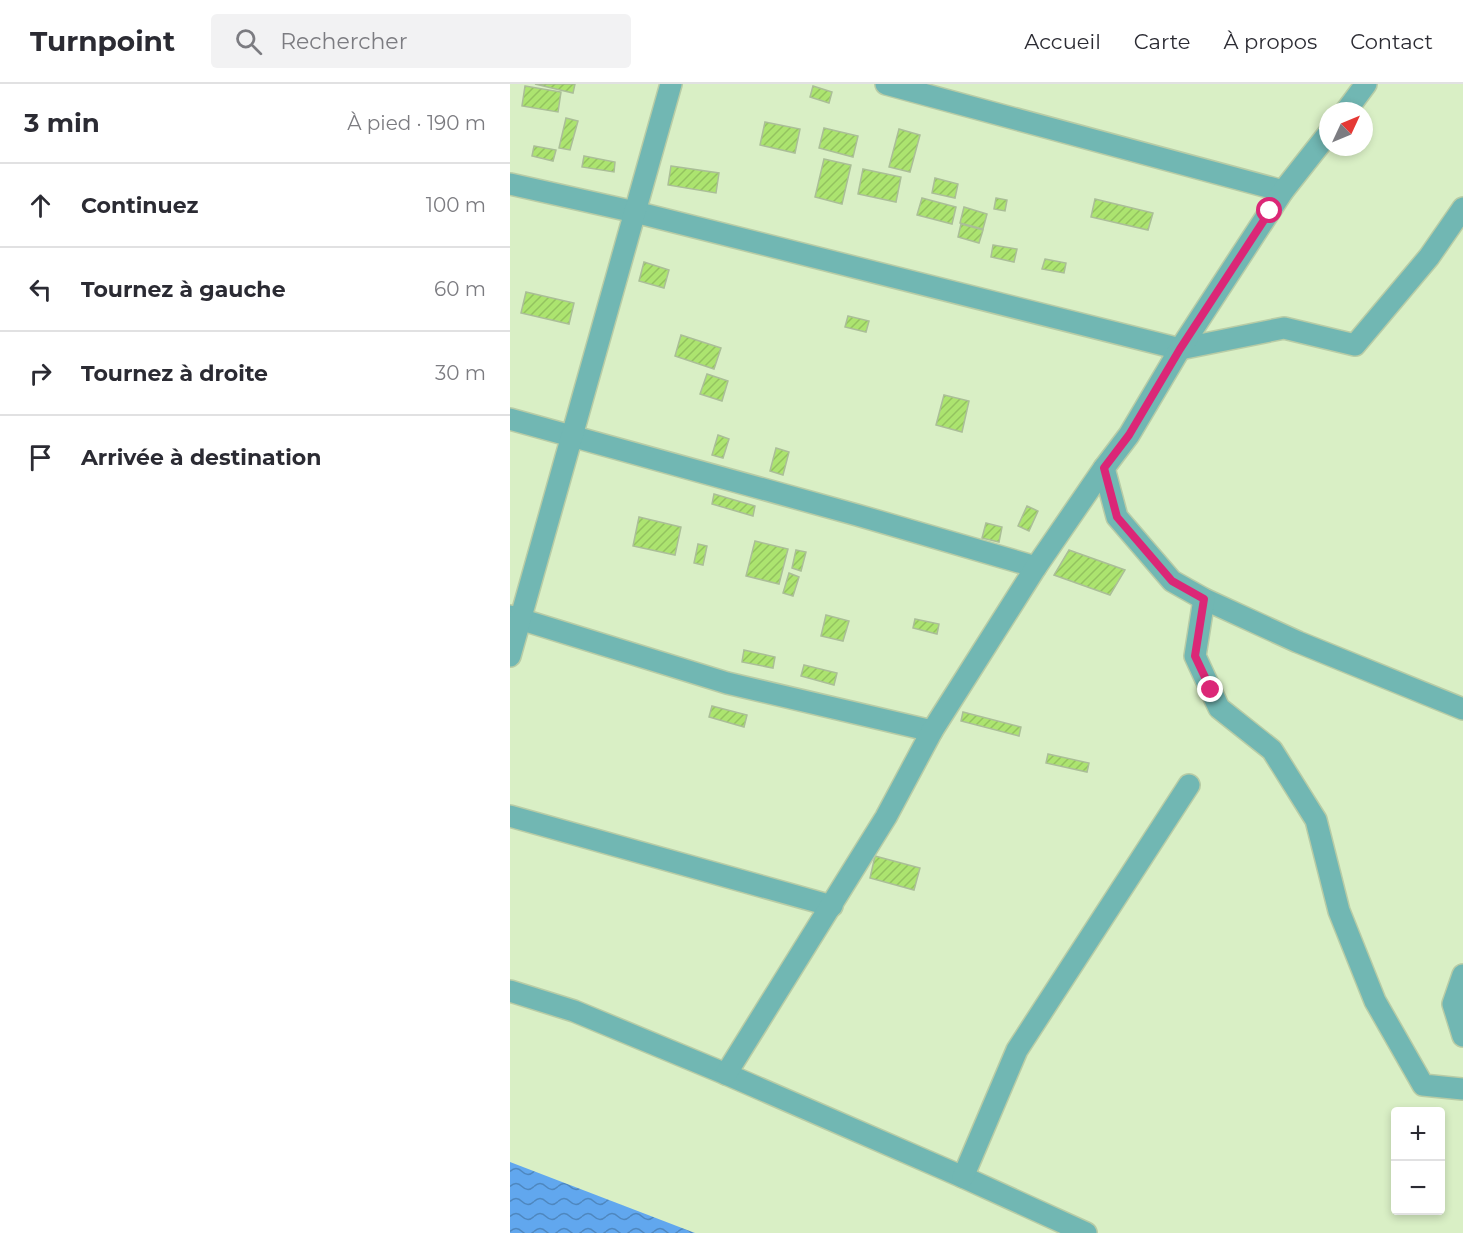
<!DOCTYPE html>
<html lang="fr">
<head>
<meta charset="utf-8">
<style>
	:root { --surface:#fff; --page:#f2f2f3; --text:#2b2b33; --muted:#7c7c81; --line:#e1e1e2 }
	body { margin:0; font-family:Montserrat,sans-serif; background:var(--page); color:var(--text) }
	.controls { position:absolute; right:18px; bottom:18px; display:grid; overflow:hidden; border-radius:6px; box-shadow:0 3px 9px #0003 }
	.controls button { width:54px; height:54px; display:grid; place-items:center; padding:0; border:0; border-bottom:2px solid var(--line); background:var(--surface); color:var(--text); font:30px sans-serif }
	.compass { position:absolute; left:809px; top:18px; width:54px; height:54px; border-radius:50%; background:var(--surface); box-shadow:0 3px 9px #0003; rotate:46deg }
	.stop { position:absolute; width:18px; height:18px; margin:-14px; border:4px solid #db2777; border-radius:50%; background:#fff }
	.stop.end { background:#db2777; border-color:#fff; box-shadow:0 2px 6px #0008 }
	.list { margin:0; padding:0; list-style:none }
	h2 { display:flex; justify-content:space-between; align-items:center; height:78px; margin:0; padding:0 24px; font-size:26px }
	h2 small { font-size:20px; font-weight:400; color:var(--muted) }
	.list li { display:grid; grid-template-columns:39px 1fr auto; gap:18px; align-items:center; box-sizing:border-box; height:84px; padding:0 24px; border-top:2px solid var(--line) }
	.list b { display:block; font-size:22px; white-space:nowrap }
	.list em { font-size:20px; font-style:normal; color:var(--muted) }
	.icon { flex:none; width:33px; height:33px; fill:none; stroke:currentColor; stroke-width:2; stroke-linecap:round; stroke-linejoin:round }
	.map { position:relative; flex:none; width:953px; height:1149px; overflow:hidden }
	header { display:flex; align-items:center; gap:36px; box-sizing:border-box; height:84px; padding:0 30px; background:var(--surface); border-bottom:2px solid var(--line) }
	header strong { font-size:28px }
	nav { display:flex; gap:33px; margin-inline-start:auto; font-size:21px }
	.search { width:420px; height:54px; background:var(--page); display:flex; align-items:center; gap:15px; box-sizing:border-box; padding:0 21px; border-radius:6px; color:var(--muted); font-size:22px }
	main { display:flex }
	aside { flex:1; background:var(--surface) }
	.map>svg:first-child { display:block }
	.water { fill:url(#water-waves) }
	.building { fill:url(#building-hatch); stroke:#aabe97; stroke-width:1.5 }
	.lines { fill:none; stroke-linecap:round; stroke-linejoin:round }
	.minor-casing { stroke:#b8cca6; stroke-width:24 }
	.minor { stroke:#71b7b3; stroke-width:21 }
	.route { stroke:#db2777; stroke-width:8 }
</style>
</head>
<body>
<header>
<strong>Turnpoint</strong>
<div class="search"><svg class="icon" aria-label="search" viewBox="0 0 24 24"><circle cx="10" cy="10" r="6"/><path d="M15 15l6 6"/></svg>Rechercher</div>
<nav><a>Accueil</a><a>Carte</a><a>À propos</a><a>Contact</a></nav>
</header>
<main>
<aside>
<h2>3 min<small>À pied · 190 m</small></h2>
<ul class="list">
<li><svg class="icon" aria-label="ahead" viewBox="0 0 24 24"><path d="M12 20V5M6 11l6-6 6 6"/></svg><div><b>Continuez</b></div><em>100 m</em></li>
<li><svg class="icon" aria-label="left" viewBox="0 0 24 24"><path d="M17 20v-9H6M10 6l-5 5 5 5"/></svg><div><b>Tournez à gauche</b></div><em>60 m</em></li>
<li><svg class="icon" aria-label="right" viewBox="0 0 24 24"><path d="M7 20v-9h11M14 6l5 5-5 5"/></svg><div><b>Tournez à droite</b></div><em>30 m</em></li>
<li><svg class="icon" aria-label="arrive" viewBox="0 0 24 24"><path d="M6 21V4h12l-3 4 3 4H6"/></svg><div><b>Arrivée à destination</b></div></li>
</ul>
</aside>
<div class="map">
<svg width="953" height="1149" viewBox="0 0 953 1149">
	<defs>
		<pattern id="water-waves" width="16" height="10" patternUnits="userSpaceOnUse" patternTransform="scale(1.5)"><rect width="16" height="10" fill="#61a7ee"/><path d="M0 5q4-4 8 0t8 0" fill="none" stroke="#4e87bf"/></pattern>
		<pattern id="building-hatch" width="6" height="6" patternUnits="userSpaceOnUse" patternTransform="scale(1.5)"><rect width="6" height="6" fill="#ace46f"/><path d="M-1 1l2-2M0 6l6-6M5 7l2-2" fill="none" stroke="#93c35f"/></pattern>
	</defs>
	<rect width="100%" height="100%" fill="#d9efc5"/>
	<!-- water -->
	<polygon class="water" points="0,1078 185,1149 0,1149"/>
	<!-- building -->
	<g class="building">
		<polygon points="25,0 65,0 63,9"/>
		<polygon points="15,2 51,8 48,28 12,22"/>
		<polygon points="303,2 322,8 319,19 300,13"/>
		<polygon points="56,34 68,37 60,66 49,64"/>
		<polygon points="255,38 290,45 285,69 250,61"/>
		<polygon points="314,44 348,52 343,73 309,64"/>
		<polygon points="389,45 410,51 400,88 379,83"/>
		<polygon points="24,62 46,66 43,77 22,72"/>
		<polygon points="74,72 105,78 104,88 72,83"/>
		<polygon points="314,75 341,81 332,120 305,113"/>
		<polygon points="161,82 209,89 206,109 158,101"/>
		<polygon points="353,85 391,93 386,118 348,110"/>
		<polygon points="425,94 448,100 445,114 422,109"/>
		<polygon points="412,114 446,123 442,140 407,131"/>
		<polygon points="486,114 497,116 495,127 484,125"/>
		<polygon points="585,115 643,129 638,146 581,133"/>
		<polygon points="454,123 477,130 473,145 450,139"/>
		<polygon points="451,140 473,146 469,159 448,153"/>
		<polygon points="483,161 507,165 504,178 481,173"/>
		<polygon points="535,175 556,179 554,189 532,185"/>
		<polygon points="134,178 159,186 154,204 129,197"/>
		<polygon points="16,208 64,219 59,240 11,229"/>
		<polygon points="338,232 359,237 356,248 335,243"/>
		<polygon points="171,251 211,264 204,285 165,272"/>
		<polygon points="197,290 218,297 212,317 190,310"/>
		<polygon points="434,311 459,317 452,348 426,341"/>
		<polygon points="208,351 219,355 213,374 202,371"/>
		<polygon points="266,364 279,368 273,391 260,387"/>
		<polygon points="204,410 245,422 243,432 202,420"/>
		<polygon points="517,422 528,427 519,447 508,442"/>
		<polygon points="129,433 171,443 165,471 123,462"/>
		<polygon points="476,439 492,443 489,458 472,454"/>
		<polygon points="245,457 278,465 269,500 236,492"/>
		<polygon points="188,460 197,462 193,481 184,479"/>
		<polygon points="286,466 296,468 291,487 282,484"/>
		<polygon points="559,466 615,486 600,511 544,491"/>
		<polygon points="279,489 289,493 283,512 273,509"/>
		<polygon points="316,531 339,537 333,557 311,552"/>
		<polygon points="405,535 429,540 427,550 403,544"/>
		<polygon points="234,566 265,573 263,584 232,578"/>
		<polygon points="294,581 327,589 324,601 291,592"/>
		<polygon points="202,622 237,631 234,643 199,633"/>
		<polygon points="453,628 511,643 509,652 451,637"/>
		<polygon points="538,670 579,679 577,688 536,679"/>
		<polygon points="365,772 410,784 404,806 360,794"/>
	</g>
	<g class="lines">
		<!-- minor casing -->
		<g class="minor-casing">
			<g id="minor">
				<polyline points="376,0 773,107"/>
				<polyline points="836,27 856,0"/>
				<polyline points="0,100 125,128 670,265 774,244 845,261 919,173 953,124"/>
				<polyline points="0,335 347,431 526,483"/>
				<polyline points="594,384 607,433 662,497 694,515 788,558 953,625"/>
				<polyline points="694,515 685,572 709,624 762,666 806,736 829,827 865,917 913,1001 953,1005"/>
				<polyline points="0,532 217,599 422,647"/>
				<polyline points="0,572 161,0"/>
				<polyline points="0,732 322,822"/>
				<polyline points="953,891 943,920 953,952"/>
				<polyline points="0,907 64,927 216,990 453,1093 576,1149"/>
				<polyline points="216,990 376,733 422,647 526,483 594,384 619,351 670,265 773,107 818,50"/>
				<polyline points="453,1093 507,966 679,701"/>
			</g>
		</g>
		<!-- minor -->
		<use href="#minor" class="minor"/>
	</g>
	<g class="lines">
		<!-- route -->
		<polyline class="route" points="701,606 685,572 694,515 662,497 607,433 594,384 619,351 670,265 760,127"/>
	</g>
</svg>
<div class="controls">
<button>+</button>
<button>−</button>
</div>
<svg class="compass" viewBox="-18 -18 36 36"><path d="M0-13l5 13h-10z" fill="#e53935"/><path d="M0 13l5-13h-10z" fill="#7c7c81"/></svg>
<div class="stop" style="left:760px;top:127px"></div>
<div class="stop end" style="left:701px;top:606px"></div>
</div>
</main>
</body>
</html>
